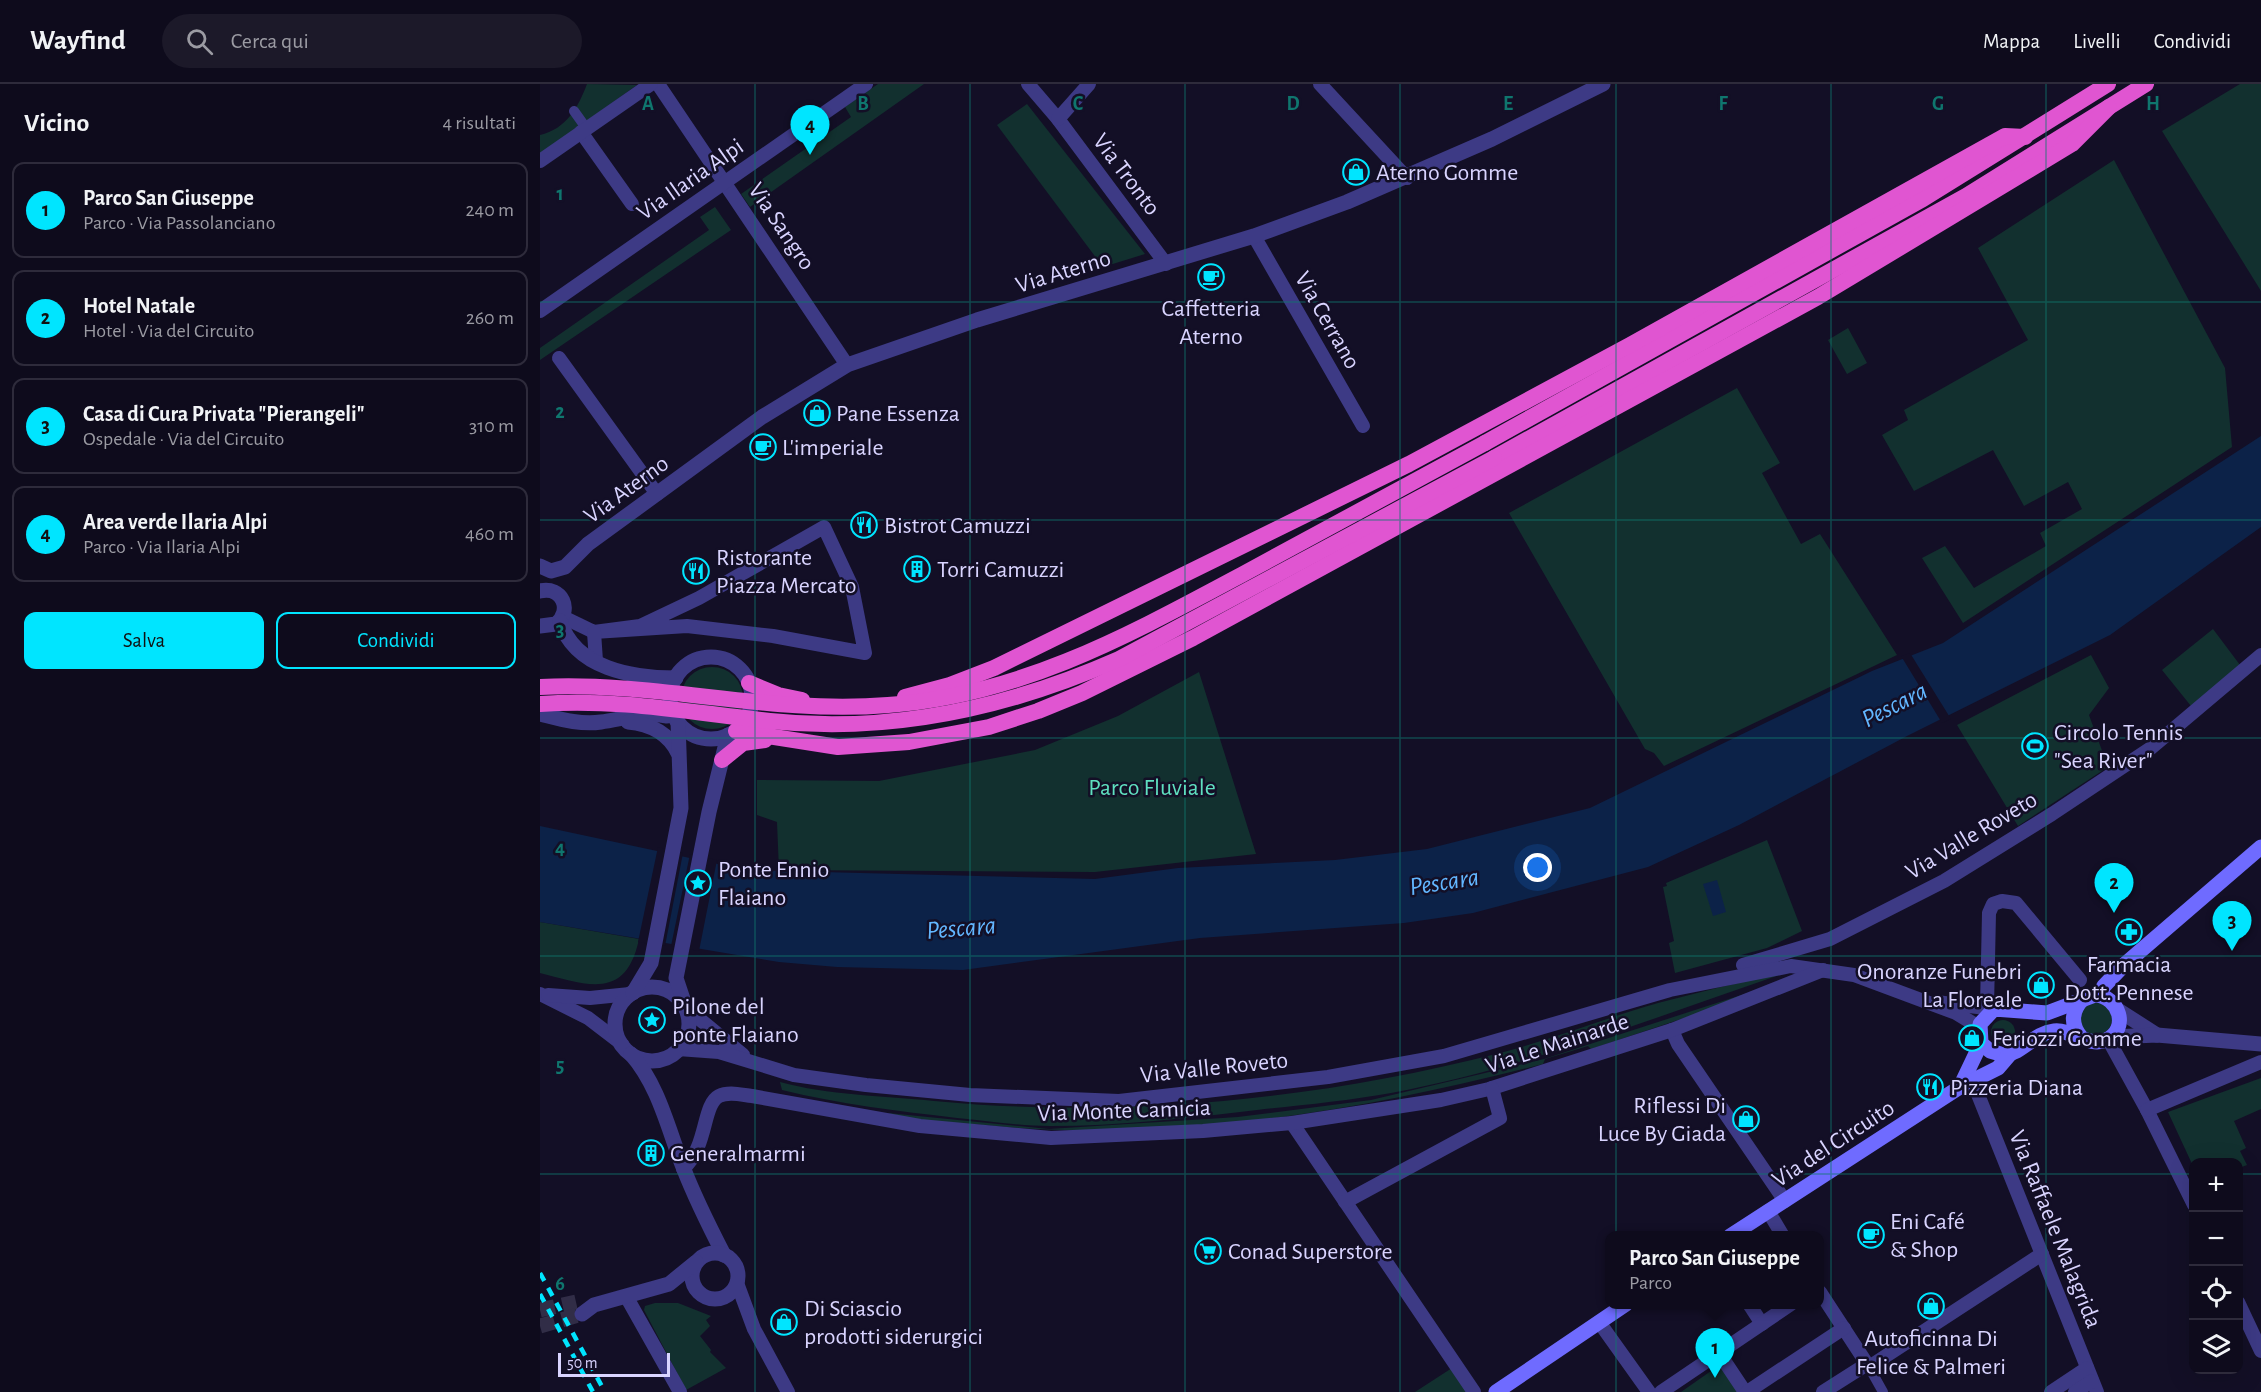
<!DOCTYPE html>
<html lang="it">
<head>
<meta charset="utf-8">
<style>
	:root { --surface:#0e0b1c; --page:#1c1929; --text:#f1f3f6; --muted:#9b9ba3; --line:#2e2b3b; --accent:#00e5ff }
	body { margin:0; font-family:"Alegreya Sans",sans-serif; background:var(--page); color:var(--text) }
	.controls { position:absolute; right:18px; bottom:18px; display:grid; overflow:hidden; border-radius:12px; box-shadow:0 6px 24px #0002 }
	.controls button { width:54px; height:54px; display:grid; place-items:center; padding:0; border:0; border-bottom:2px solid var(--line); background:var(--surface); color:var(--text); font:30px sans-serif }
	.scale { position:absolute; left:18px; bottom:15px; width:112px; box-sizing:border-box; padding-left:6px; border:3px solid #d9d4ff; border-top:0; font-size:16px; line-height:21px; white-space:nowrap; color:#d9d4ff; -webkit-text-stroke:4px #130f26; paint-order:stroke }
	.you { position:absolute; left:998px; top:784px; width:21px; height:21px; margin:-15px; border:4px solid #fff; border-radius:50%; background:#1a73e8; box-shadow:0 0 0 9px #1a73e833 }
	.badge { display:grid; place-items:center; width:39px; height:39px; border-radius:50%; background:var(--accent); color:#111; font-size:20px; font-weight:700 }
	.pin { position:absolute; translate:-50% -50px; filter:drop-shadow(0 2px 3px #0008) }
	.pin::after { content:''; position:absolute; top:32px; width:21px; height:18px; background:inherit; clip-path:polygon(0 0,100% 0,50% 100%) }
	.popup { position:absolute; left:1065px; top:1147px; width:219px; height:78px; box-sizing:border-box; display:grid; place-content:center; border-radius:12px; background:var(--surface); filter:drop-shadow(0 2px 4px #0005); font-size:20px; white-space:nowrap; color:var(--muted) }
	.popup b { font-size:22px; color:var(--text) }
	.popup::after { content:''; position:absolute; left:50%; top:100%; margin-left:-12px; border:12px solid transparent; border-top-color:var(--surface) }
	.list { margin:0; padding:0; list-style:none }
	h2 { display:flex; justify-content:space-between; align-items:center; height:78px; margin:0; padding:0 24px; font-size:26px }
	h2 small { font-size:20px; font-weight:400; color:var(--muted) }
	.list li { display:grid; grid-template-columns:39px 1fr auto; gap:18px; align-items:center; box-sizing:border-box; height:96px; margin:0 12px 12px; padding:0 12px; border:2px solid var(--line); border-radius:12px }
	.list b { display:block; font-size:22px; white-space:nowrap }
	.list p { margin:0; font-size:20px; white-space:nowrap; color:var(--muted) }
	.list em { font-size:20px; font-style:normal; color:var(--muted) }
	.actions { display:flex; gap:12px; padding:18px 24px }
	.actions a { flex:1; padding:14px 0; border:2px solid var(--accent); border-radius:12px; text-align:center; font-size:21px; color:var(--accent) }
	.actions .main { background:var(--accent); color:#111 }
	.icon { flex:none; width:33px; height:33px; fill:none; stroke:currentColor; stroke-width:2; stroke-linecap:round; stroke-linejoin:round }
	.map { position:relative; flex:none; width:1721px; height:1308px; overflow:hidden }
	header { display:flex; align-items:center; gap:36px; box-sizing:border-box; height:84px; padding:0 30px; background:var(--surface); border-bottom:2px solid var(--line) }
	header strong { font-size:28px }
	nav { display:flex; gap:33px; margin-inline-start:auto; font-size:21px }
	.search { width:420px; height:54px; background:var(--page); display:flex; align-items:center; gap:15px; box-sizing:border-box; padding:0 21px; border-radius:33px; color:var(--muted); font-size:22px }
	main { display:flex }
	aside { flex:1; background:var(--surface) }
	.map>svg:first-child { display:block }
	.green { fill:#12302f }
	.water { fill:#0c2248 }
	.pier { fill:#130f26 }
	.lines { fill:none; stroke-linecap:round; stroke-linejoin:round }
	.tertiary-tunnel { stroke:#312d47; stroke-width:15; stroke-dasharray:15 8; stroke-linecap:butt }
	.pedestrian { stroke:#3d3a85; stroke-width:10 }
	.minor { stroke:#3d3a85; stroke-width:14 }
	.tertiary { stroke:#3d3a85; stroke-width:15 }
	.secondary { stroke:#6f6bff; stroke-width:15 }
	.trunk { stroke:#e055d1; stroke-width:16 }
	.rail { stroke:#00e5ff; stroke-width:4.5; stroke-dasharray:9 8; stroke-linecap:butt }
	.trunk-bridge { stroke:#e055d1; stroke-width:16 }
	.grid { fill:none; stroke:#0f766e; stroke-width:1.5; stroke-opacity:0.55 }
	.labels { text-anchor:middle; stroke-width:5; stroke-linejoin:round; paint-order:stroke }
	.poi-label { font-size:24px; fill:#d9d4ff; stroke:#130f26; text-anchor:start }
	.street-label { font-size:24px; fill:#d9d4ff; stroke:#130f26 }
	.park-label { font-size:24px; fill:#5fe0c0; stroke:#130f26 }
	.water-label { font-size:26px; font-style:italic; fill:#62b6ff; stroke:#130f26 }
	.grid-label { font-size:20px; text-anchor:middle; font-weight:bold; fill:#0f766e; stroke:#130f26; stroke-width:5; stroke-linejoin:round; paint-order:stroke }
</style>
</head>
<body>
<header>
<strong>Wayfind</strong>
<div class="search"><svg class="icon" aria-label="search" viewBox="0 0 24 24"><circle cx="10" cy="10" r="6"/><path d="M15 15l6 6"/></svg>Cerca qui</div>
<nav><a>Mappa</a><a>Livelli</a><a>Condividi</a></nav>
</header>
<main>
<aside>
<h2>Vicino<small>4 risultati</small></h2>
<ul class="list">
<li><span class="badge">1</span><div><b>Parco San Giuseppe</b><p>Parco · Via Passolanciano</p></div><em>240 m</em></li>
<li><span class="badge">2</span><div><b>Hotel Natale</b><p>Hotel · Via del Circuito</p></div><em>260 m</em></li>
<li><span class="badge">3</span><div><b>Casa di Cura Privata &quot;Pierangeli&quot;</b><p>Ospedale · Via del Circuito</p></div><em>310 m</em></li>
<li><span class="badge">4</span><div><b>Area verde Ilaria Alpi</b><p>Parco · Via Ilaria Alpi</p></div><em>460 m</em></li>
</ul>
<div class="actions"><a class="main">Salva</a><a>Condividi</a></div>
</aside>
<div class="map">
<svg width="1721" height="1308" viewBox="0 0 1721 1308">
	<rect width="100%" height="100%" fill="#130f26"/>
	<!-- green -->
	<g class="green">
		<path d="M47,0l50,1 -97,69v-19c26,-6 38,-27 47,-51z"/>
		<polygon points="338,0 384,0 210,123 201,110 311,33 305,23"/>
		<polygon points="1700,0 1721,0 1721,207 1622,47"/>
		<polygon points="487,20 605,170 563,183 457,41"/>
		<polygon points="1574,76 1685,284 1692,363 1423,539 1382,474 1405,462 1434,504 1506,462 1500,449 1542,425 1528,398 1484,422 1453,366 1374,407 1342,351 1368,336 1364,326 1488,256 1438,164"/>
		<polygon points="175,123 191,146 0,276 0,264 169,146 160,133"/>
		<polygon points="1308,244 1327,279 1307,290 1288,256"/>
		<polygon points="1197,304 1240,379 1222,389 1261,460 1280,450 1357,571 1124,682 1114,669 1105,665 969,429"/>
		<polygon points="1673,545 1700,581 1651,622 1622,586"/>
		<polygon points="1551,571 1569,604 1549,631 1568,683 1478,742 1417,641"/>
		<circle cx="172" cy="614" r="31"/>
		<polygon points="659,588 716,770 555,788 239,786 237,738 217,731 217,696 339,697 495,666 578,632"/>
		<polygon points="1227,756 1262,847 1227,864 1135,889 1129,859 1134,857 1123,803 1127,802 1126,799"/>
		<path d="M0,838l99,17c-13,62 -52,46 -99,34z"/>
		<path d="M1254,886c-132,45 -265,97 -403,123 -44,8 -89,12 -134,17 -68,8 -138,16 -207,16 -31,0 -63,-5 -93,-8 -59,-7 -118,-14 -175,-28l-2,-8c47,13 105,14 154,19 189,18 382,-1 566,-48 54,-14 105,-35 158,-50 45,-12 91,-23 136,-33z"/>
		<path d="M1229,902l-73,28 -105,35 -3,-3 -43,13 -2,5c-183,47 -371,80 -560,61 -30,-3 -67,-1 -95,-12l161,16 189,-12 133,-17 173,-41z"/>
		<circle cx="1556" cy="935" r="16"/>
		<circle cx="1463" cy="948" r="12"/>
		<polygon points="1721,994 1721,1025 1694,1037 1706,1064 1700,1067 1707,1081 1699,1084 1698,1078 1654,1078 1653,1082 1628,1028"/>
		<polygon points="115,1219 138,1219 171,1232 166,1236 170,1242 160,1252 171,1266 170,1268 186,1284 146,1306 104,1226 105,1222"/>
		<polygon points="1181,1280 1199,1308 1141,1308"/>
		<polygon points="912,1284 928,1308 875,1308"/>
	</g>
	<!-- water -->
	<g class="water">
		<polygon points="1721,352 1721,443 1570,551 1367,652 1199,741 1108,783 933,829 864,839 660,854 423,886 297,883 239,878 0,838 0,742 206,786 555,795 638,784 795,776 887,765 1050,724 1332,587 1403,559"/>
		<polygon points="1177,796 1186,828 1173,832 1163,800"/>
	</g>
	<!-- pier -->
	<g class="pier">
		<polygon points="1370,569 1411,635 1402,639 1361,572"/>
		<polygon points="118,763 143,769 125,862 98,858"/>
		<polygon points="150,770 177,776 159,867 131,862"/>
	</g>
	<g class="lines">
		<!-- tertiary-tunnel -->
		<g class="tertiary-tunnel">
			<polyline points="0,1226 36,1218"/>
			<polyline points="0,1242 42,1230"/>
		</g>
		<!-- pedestrian -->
		<g class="pedestrian">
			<polyline points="34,27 44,41"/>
			<polyline points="1329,1283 1343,1308"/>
		</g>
		<!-- minor -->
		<g class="minor">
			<polyline points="118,0 307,281"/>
			<polyline points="488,0 518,35 626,180"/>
			<polyline points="780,0 867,94"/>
			<polyline points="518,35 549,0"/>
			<polyline points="41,48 92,120"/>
			<polyline points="0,77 111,0"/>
			<polyline points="714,152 823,342"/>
			<polyline points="0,227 326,0"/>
			<polyline points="19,274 117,410"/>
			<polyline points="23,533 54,548 147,542 233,552 325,569 312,503 284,443 159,514 100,542 54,548"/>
			<polyline points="54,548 56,577"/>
			<polyline points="1203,881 1290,855 1404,797 1512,730 1611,664 1721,571"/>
			<polyline points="0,910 48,934 82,960"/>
			<polyline points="8,911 50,914 90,910"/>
			<polyline points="1396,918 1454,925"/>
			<polyline points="1447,923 1449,829 1453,820 1462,817 1476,819 1540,896"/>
			<polyline points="146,924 203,971"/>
			<polyline points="1132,946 1138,960 1245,1117"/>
			<polyline points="1568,955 1607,1026 1654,1121"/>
			<polyline points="138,965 179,968 254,991 326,1001 430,1011 579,1017 788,993 904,972 1130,906 1251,882 1314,891 1416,929 1439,943"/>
			<polyline points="1433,998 1557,1308"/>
			<polyline points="1607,1026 1721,978"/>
			<polyline points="752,1039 934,1308"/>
			<path d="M143,1085c25,-22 19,-64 36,-73 10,-5 23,-1 33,0l168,30 131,12 152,-7 89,-8 149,-23 48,-11 183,-59 151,-60"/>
			<polyline points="805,1118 960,1034 952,1004"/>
			<polyline points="1228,1127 1243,1152"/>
			<polyline points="197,1199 214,1245 248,1308"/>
			<polyline points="1280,1208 1329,1283 1502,1170"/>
			<polyline points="86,1212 140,1308"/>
			<polyline points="1698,1218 1721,1267"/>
			<polyline points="1209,1220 1222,1240"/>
			<polyline points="1059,1238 1109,1308"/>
			<polyline points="1179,1269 1205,1308"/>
			<polyline points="1121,1308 1251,1220"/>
			<polyline points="1207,1308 1304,1244"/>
			<polyline points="1283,1308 1327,1280"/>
			<polyline points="1511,1308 1547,1284"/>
			<polyline points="1535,1308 1552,1297"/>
		</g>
		<!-- tertiary -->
		<g class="tertiary">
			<polyline points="0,482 11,487 25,483 48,460 222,333 307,281 437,236 714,152 807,118 952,55 1063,0"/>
			<path d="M0,507c22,-5 33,19 16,33l-16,2"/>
			<path d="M20,537c15,48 73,57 116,57"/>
			<circle cx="171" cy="614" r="41"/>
			<path d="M0,630c20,5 40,11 61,8 22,-3 43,-10 66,-6"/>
			<path d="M88,638c22,2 40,10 50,31"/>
			<circle cx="112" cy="940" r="37"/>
			<polyline points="93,909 111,879 141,724 138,638"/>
			<polyline points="146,924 136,894 169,728 188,651"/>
			<polyline points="1578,926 1617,951"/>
			<polyline points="1572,953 1617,951 1721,960"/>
			<path d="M91,970c28,32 37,75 52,113 12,31 26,59 41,88"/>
			<circle cx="175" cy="1192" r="23"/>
			<polyline points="42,1230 54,1221 129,1200 156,1178"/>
		</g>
		<!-- secondary -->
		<g class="secondary">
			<path d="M1555,911c24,1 35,34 11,45 -17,8 -34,-11 -52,-9 -20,2 -31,22 -50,24l-14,-4 -9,-8 -1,-19 14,-15 53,4z"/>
			<polyline points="1559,911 1564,902 1584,881 1721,763"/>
			<path d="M1541,953c-11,-13 -10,-26 2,-38"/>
			<polyline points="1420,1003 1441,959"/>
			<polyline points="1190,1152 1420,1003 1458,984 1470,970"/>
			<polyline points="956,1308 1086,1220"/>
		</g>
		<!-- trunk -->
		<g class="trunk">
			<polyline points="945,359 1383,115 1568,0"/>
			<polyline points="954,374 1426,112 1606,0"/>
			<polyline points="209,599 238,611 262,616"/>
			<polyline points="365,613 410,601 454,584 869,380 1090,261 1465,52 1485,53"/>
			<polyline points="196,647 298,663 369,658 449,643 498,627 542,609 653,554 1278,213 1532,60 1569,23"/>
			<polyline points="182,676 203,659 225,656"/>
		</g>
		<!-- rail -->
		<g class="rail">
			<polyline points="0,1189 65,1308"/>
			<polyline points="0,1210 53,1308"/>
		</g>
		<!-- trunk-bridge -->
		<g class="trunk-bridge">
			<path d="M0,603c117,-6 231,28 348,18 134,-10 241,-70 357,-132 80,-43 160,-86 240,-130"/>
			<path d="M0,620c78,-6 153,9 230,17 122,13 238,-13 349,-62l375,-201"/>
		</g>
	</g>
	<!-- grid -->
	<path class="grid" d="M215,0v1308M430,0v1308M645,0v1308M860,0v1308M1076,0v1308M1291,0v1308M1506,0v1308M0,218h1721M0,436h1721M0,654h1721M0,872h1721M0,1090h1654M1698,1090h23"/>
	<!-- icons -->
	<defs>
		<g id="shop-ring" transform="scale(1.35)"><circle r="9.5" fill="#130f26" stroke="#00e5ff" stroke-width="1.5"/><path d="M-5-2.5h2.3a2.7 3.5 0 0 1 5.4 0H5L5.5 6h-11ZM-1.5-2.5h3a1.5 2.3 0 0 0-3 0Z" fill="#00e5ff"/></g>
		<g id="cafe-ring" transform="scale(1.35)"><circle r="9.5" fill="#130f26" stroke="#00e5ff" stroke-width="1.5"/><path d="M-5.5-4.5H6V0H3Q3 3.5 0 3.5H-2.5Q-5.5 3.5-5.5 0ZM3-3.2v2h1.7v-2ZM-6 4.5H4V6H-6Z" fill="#00e5ff"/></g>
		<g id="restaurant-ring" transform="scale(1.35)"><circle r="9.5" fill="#130f26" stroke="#00e5ff" stroke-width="1.5"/><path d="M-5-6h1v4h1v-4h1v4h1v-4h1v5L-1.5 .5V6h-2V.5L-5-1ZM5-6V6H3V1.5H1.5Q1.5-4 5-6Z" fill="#00e5ff"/></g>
		<g id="building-ring" transform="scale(1.35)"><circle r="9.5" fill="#130f26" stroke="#00e5ff" stroke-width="1.5"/><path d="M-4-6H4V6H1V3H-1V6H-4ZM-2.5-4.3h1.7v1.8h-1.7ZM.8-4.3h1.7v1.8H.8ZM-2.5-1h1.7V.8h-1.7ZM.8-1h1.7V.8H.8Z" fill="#00e5ff"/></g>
		<g id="stadium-ring" transform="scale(1.35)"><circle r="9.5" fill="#130f26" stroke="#00e5ff" stroke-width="1.5"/><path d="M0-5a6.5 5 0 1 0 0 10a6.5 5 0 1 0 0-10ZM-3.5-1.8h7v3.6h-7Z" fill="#00e5ff"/></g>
		<g id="sight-ring" transform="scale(1.35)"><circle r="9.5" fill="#130f26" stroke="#00e5ff" stroke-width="1.5"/><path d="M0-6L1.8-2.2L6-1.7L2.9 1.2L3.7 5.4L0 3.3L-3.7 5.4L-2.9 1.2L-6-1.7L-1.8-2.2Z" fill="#00e5ff"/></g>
		<g id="pharmacy-ring" transform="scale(1.35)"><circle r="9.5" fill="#130f26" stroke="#00e5ff" stroke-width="1.5"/><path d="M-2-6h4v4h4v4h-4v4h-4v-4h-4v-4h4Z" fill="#00e5ff"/></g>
		<g id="supermarket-ring" transform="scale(1.35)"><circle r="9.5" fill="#130f26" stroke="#00e5ff" stroke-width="1.5"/><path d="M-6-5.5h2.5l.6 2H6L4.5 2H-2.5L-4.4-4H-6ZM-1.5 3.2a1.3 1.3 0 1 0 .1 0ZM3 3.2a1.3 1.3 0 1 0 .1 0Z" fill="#00e5ff"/></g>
	</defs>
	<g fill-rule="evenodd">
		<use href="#shop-ring" x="816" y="88"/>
		<use href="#cafe-ring" x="671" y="193"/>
		<use href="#shop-ring" x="277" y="329"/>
		<use href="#cafe-ring" x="223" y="363"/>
		<use href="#restaurant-ring" x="324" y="441"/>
		<use href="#building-ring" x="377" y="485"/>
		<use href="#restaurant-ring" x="156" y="487"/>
		<use href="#stadium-ring" x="1495" y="662"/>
		<use href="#sight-ring" x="158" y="799"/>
		<use href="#pharmacy-ring" x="1589" y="848"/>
		<use href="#shop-ring" x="1501" y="901"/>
		<use href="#sight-ring" x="112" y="936"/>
		<use href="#shop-ring" x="1432" y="954"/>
		<use href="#restaurant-ring" x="1390" y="1003"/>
		<use href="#shop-ring" x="1206" y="1035"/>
		<use href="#building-ring" x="111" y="1069"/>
		<use href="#cafe-ring" x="1331" y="1151"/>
		<use href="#supermarket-ring" x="668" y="1167"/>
		<use href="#shop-ring" x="1391" y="1222"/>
		<use href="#shop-ring" x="244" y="1238"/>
	</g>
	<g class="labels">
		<!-- poi labels -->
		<g class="poi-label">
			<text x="836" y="96">Aterno Gomme</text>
			<text x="671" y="232" text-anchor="middle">Caffetteria<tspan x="671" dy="28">Aterno</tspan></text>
			<text x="296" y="337">Pane Essenza</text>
			<text x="242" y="371">L'imperiale</text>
			<text x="344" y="449">Bistrot Camuzzi</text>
			<text x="176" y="481">Ristorante<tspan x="176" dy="28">Piazza Mercato</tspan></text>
			<text x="397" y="493">Torri Camuzzi</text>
			<text x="1514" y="656">Circolo Tennis<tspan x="1514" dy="28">"Sea River"</tspan></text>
			<text x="178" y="793">Ponte Ennio<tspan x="178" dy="28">Flaiano</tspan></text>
			<text x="1589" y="888" text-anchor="middle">Farmacia<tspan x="1589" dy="28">Dott. Pennese</tspan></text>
			<text x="1482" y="895" text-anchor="end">Onoranze Funebri<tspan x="1482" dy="28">La Floreale</tspan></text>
			<text x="132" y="930">Pilone del<tspan x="132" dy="28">ponte Flaiano</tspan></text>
			<text x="1452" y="962">Feriozzi Gomme</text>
			<text x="1410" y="1011">Pizzeria Diana</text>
			<text x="1186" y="1029" text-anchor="end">Riflessi Di<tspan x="1186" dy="28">Luce By Giada</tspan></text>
			<text x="130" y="1077">Generalmarmi</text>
			<text x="1350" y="1145">Eni Café<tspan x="1350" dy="28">&amp; Shop</tspan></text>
			<text x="688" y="1175">Conad Superstore</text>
			<text x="264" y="1232">Di Sciascio<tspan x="264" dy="28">prodotti siderurgici</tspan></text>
			<text x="1391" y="1262" text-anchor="middle">Autoficinna Di<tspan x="1391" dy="28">Felice &amp; Palmeri</tspan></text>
		</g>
		<!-- street labels -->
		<g class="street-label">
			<text transform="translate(587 90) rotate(53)" y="8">Via Tronto</text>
			<text transform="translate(150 95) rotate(-35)" y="8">Via Ilaria Alpi</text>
			<text transform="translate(242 142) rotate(56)" y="8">Via Sangro</text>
			<text transform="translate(523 187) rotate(-17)" y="8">Via Aterno</text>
			<text transform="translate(788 236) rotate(60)" y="8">Via Cerrano</text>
			<text transform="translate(86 405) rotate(-36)" y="8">Via Aterno</text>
			<text transform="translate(1431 751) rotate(-31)" y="8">Via Valle Roveto</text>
			<text transform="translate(1017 959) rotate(-18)" y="8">Via Le Mainarde</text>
			<text transform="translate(674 983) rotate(-6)" y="8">Via Valle Roveto</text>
			<text transform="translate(584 1026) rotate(-2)" y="8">Via Monte Camicia</text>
			<text transform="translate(1293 1059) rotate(-33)" y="8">Via del Circuito</text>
			<text transform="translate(1516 1145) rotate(68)" y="8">Via Raffaele Malagrida</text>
		</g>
		<!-- park labels -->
		<g class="park-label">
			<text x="612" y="711">Parco Fluviale</text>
		</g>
		<!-- water labels -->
		<g class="water-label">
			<text transform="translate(1354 620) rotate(-27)" y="9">Pescara</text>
			<text transform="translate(904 797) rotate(-9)" y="9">Pescara</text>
			<text transform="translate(421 843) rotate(-5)" y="9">Pescara</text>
		</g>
	</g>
	<g class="grid-label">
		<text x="108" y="26">A</text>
		<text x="323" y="26">B</text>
		<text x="538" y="26">C</text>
		<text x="753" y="26">D</text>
		<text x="968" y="26">E</text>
		<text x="1183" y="26">F</text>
		<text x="1398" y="26">G</text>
		<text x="1613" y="26">H</text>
		<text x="20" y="116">1</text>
		<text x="20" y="334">2</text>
		<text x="20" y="552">3</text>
		<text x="20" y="770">4</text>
		<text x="20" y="988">5</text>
		<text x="20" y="1206">6</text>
	</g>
</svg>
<div class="controls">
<button>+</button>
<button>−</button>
<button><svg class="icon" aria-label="locate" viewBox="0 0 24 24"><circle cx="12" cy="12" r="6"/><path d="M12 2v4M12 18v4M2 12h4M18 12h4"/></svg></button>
<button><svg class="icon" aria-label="layers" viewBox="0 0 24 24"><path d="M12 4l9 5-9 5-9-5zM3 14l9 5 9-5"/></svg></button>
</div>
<div class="scale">50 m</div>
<div class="you"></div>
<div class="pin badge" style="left:1175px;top:1294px">1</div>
<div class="popup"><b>Parco San Giuseppe</b>Parco</div>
<div class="pin badge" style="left:1574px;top:829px">2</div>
<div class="pin badge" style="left:1692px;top:867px">3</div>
<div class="pin badge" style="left:270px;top:71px">4</div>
</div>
</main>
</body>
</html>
